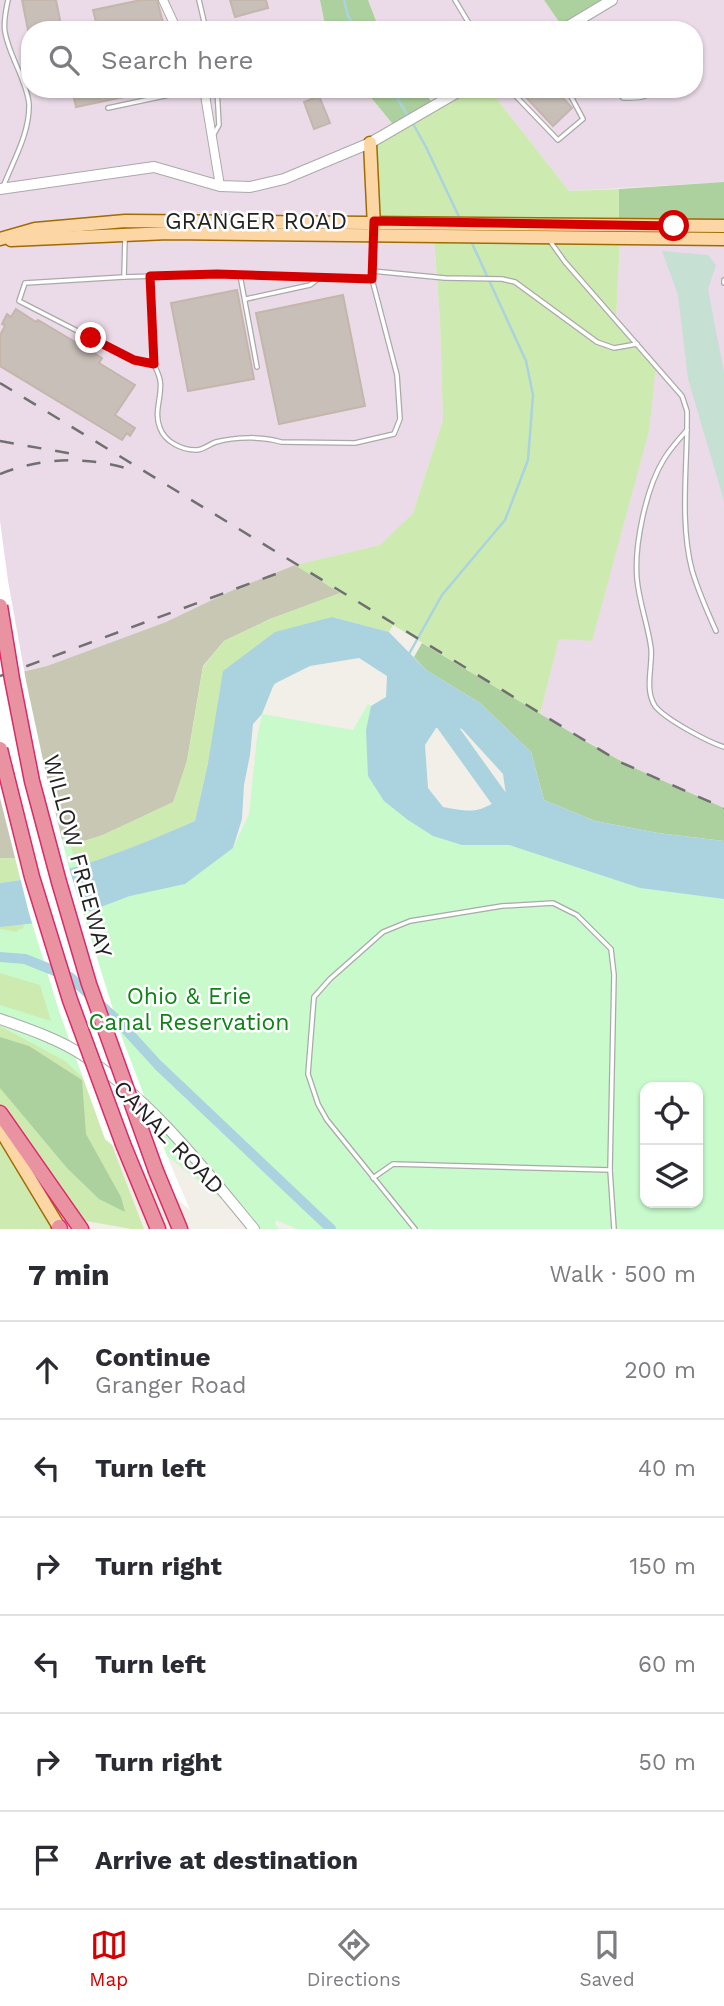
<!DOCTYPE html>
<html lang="en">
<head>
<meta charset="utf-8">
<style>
	:root { --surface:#fff; --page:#f2f2f3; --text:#2b2b33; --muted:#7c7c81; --line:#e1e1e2; --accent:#d40000 }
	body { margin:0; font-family:"Work Sans",sans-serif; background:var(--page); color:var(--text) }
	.controls { position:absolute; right:21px; bottom:21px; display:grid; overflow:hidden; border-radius:14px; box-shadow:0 2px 5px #0004 }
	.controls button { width:63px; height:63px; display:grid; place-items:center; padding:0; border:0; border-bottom:2px solid var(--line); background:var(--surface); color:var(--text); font:35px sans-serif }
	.stop { position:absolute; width:21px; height:21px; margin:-16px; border:5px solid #d40000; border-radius:50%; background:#fff }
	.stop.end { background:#d40000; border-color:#fff; box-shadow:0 2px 7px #0008 }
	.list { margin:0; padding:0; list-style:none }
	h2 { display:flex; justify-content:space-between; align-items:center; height:91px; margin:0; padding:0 28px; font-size:30px }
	h2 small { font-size:23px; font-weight:400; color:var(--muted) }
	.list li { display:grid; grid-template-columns:46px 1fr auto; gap:21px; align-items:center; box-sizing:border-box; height:98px; padding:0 28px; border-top:2px solid var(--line) }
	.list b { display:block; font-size:26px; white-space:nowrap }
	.list p { margin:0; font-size:23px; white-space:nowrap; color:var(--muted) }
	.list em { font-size:23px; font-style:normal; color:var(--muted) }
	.icon { flex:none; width:38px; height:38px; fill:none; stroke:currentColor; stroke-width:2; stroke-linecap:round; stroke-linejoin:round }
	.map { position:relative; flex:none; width:724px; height:1229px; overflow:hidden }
	.search { position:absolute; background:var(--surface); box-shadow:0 2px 5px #0004; left:21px; right:21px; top:21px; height:77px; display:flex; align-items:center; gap:18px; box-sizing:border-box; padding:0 24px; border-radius:28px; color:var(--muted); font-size:26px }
	.sheet { height:679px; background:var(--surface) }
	nav { display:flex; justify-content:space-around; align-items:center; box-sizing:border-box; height:98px; border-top:2px solid var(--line); background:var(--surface); font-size:19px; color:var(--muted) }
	nav a { display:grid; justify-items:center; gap:4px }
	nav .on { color:var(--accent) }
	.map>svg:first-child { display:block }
	.industrial { fill:#ebdbe8 }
	.construction { fill:#c7c7b4 }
	.grass { fill:#cdebb0 }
	.forest { fill:#add19e }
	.wetland { fill:#c6e0d4 }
	.park { fill:#c8facc; fill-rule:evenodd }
	.water { fill:#aad3df; fill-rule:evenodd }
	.pier { fill:#fff }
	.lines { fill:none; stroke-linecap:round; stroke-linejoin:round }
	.stream { stroke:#aad3df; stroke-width:2.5 }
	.canal { stroke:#aad3df; stroke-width:10 }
	.river { stroke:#aad3df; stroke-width:18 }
	.building { fill:#c7bfb8; stroke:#c4b6ab; stroke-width:2 }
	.service-casing { stroke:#a9a9a9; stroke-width:6 }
	.minor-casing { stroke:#a9a9a9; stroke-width:10 }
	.tertiary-casing { stroke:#a9a9a9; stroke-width:12 }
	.primary-casing { stroke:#a06b00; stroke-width:15 }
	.motorway-casing { stroke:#dc2a67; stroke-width:17 }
	.service { stroke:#fff; stroke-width:3.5 }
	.minor { stroke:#fff; stroke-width:8 }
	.tertiary { stroke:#fff; stroke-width:10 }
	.primary { stroke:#fcd6a4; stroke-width:12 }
	.motorway { stroke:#e892a2; stroke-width:14 }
	.rail { stroke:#707070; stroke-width:2.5; stroke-dasharray:14 14; stroke-linecap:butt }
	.motorway-bridge-casing { stroke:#dc2a67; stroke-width:17; stroke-linecap:butt }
	.motorway-bridge { stroke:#e892a2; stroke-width:14 }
	.route { stroke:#d40000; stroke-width:9 }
	.labels { text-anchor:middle; stroke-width:5; stroke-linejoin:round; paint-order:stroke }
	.street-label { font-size:23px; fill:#222; stroke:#fff }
	.park-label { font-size:23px; fill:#0c8416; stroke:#fff }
</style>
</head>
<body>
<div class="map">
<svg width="724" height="1229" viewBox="0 0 724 1229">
	<rect width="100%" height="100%" fill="#f2efe9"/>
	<!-- industrial -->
	<g class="industrial">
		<polygon points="0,0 320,0 326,30 30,30 30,89 364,89 396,128 374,221 434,236 440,321 443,420 413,513 381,545 295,565 166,622 47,666 0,676"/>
		<polygon points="368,0 544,0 564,29 612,0 724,0 724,182 569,191 489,89 694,89 694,30 382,30 376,21"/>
		<polygon points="620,238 724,239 724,808 630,766 540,714 559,638 592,641 616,320"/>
	</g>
	<!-- construction -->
	<polygon class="construction" points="295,565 341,593 270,619 224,641 203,666 187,761 174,802 103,835 28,859 0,858 0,677 47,666 166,622 231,591"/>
	<!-- grass -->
	<g class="grass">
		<path d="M463,89h26l80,102 50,-2 1,49 -4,82 40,46 -7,65 -57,210 -33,-2 -19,75 -147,-89 -4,7 -57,-15 -124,146 -13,58c-61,27 -127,54 -195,62v-25l28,1 75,-24 70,-33 14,-41 16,-94 21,-26 46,-22 70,-26 -45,-28 85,-20 33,-32 30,-93 -3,-99 -6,-85 -8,-13 -52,-2 -4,-78z"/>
		<polygon points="0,923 36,923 76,1051 144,1229 132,1229 74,1219 0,1113"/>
		<polygon points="0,1129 60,1229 0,1229"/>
	</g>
	<!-- forest -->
	<g class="forest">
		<polygon points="320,0 368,0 376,21 382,30 326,30"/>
		<polygon points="544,0 612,0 564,29"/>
		<polygon points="364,89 423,89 434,106 396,128"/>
		<polygon points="724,182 724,226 619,225 619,189"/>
		<polygon points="422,643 587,742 630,766 724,808 724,841 658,833 595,821 544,800 531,752 480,703 426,670 414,657"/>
		<polygon points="0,1037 29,1046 82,1080 86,1134 121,1197 125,1212 99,1199 67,1168 0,1088"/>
	</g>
	<!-- wetland -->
	<polygon class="wetland" points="662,251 708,255 716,265 708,289 724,372 724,501 688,379 678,295"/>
	<!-- park -->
	<path class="park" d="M368,704l3,2 -5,24 96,115h47l131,43 84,11v330h-427l-21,-9 -1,4 4,5h-20l-102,-81 -92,-87 -65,-35v-21l51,16 -11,-36 -40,-12v-44l17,3 1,-2 6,-2 -10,-34 53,-60 23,76 40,-14 103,-48 16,-34 8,-76 5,-24 91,16zM645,1087h53v116h-53z"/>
	<!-- water -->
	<path class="water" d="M332,617l57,15 37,38 54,33 51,49 13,48 51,21 63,12 66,8v58l-84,-11 -131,-43h-47l-29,-9 -25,-16 -24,-19 -16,-25 -2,-46 5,-24 15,-9 1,-21 -28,-18 -49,8 -36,18 -12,30 -9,10 -3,31 -6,30 -2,34 -9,29 -48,36 -55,12 -40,15 -54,12 -36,4v-44c68,-8 133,-35 195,-62l13,-58 15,-92 52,-39zM449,725l13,4 41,45 3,21c-27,18 -32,18 -63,12l-15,-19 -3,-43 11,-17z"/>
	<!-- pier -->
	<polygon class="pier" points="0,521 8,581 26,681 46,774 69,868 121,1035 169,1161 190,1210 105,1139 59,1011 29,913 0,798"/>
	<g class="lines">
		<!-- stream -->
		<g class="stream">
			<polyline points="344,0 348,16 357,30"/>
			<polyline points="392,89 408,116"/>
			<polyline points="412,122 426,147 460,219"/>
			<polyline points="409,654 442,595 505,520 528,460 533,395 526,361 471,241"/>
		</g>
		<!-- canal -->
		<polyline class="canal" points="0,957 25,959 70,977 117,1020 158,1065 331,1229"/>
		<!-- river -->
		<polyline class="river" points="434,708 510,814 512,815"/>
	</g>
	<!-- building -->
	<g class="building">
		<polygon points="22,0 56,0 62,30 28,30"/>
		<polygon points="141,0 157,0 165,30 98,30 93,10"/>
		<polygon points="230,0 266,0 268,8 235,17"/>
		<polygon points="72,89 142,89 143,93 76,107"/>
		<polygon points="527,89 555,89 572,108 553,126 522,93"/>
		<polygon points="319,96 330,123 314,129 304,102"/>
		<polygon points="237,290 254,379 188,391 171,303"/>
		<polygon points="343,295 365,406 279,424 256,313"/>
		<polygon points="16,309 36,322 38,320 102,358 99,363 135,385 115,415 135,428 130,436 127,433 122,440 0,366 0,335 5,326 2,324 7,314 11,317"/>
	</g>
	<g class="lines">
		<!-- service casing -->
		<g class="service-casing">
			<g id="service">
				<polyline points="199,0 206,30"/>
				<polyline points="455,0 473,30"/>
				<polyline points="249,30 263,26 264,30"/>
				<polyline points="614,30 616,28"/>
				<polyline points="509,89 558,140 583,119 567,89"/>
				<path d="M616,89l7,9c14,0 22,1 32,-9"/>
				<polyline points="108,108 197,89"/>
				<polyline points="214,134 219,125 217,89"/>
				<path d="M3,187c10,-26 27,-54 26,-83 -2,-23 -20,-48 -24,-72 -2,-10 1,-22 3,-32"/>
				<polyline points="125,239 124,277 217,274 372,279 374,237"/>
				<path d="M550,241l15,21 117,134 5,15c1,51 -8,110 5,159 6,21 15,41 24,61"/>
				<polyline points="372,271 445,278 502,279 515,282 597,342 614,348 637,344"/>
				<polyline points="240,275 257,367"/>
				<polyline points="124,277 25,283 19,301 134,360 154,364 150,276"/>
				<polyline points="724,280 724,283"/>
				<polyline points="246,299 310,285 318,279"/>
				<path d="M154,364c2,5 5,11 6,16 3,16 -7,31 0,48 5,14 22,22 36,22 8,0 13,-6 20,-8 19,-5 47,-6 65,0l74,1 39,-9 6,-15 -3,-44 -25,-96"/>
				<path d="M687,430c-8,9 -17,19 -23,29 -18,29 -30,86 -27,120 2,23 11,46 14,69 2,18 -7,41 4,58 10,13 53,36 69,41"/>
				<polyline points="373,1178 393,1164 610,1170"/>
				<polyline points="415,1229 327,1120 318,1104 308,1074 314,997 330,979 383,932 410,921 502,906 553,903 577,915 611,949 614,975 610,1170 614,1229"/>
			</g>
		</g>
		<!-- minor casing -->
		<g class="minor-casing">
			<g id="minor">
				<polyline points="163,0 177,30"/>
				<polyline points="204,89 220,186"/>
			</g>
		</g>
		<!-- tertiary casing -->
		<g class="tertiary-casing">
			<g id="tertiary">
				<polyline points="562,30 612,0"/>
				<polyline points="0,189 154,167 220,186 250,187 284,179 370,143 463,89"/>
				<path d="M0,1019c26,9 61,21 84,37 68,45 119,111 170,173"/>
			</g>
		</g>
		<!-- primary casing -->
		<g class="primary-casing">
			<g id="primary">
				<polyline points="370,143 374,227"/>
				<polyline points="0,239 35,229 125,221 724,226"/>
				<polyline points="11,240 168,233 724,239"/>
				<polyline points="0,1129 59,1227"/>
			</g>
		</g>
		<!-- motorway casing -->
		<g class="motorway-casing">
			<g id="motorway">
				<polyline points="0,1113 81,1229"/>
				<polyline points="123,1144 158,1229"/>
				<polyline points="156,1171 180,1229"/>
				<polyline points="59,1227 60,1229"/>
			</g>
		</g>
		<!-- service -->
		<use href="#service" class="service"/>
		<!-- minor -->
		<use href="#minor" class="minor"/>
		<!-- tertiary -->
		<use href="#tertiary" class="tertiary"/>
		<!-- primary -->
		<use href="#primary" class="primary"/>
		<!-- motorway -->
		<use href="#motorway" class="motorway"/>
		<!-- rail -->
		<g class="rail">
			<polyline points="0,383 620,762 724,808"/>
			<polyline points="0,441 73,454"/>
			<path d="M0,474c43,-17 88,-18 132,-4"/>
			<polyline points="0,676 281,572"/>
		</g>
		<!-- motorway-bridge casing -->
		<g class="motorway-bridge-casing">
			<g id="motorway-bridge">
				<polyline points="0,606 12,679 32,781 59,882 89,984 156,1171"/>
				<polyline points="0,749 32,877 70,1000 123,1144"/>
			</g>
		</g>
		<!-- motorway-bridge -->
		<use href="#motorway-bridge" class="motorway-bridge"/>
	</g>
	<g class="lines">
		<!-- route -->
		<polyline class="route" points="91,338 134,360 154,364 150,276 217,274 372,279 374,221 674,226"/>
	</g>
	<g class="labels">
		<!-- street labels -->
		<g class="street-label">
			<text x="256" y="229">GRANGER ROAD</text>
			<text transform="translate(78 856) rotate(75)" y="8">WILLOW FREEWAY</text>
			<text transform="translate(169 1137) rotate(46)" y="8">CANAL ROAD</text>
		</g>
		<!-- park labels -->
		<g class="park-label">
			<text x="189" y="1004">Ohio &amp; Erie<tspan x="189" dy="26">Canal Reservation</tspan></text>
		</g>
	</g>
</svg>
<div class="controls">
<button><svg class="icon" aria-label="locate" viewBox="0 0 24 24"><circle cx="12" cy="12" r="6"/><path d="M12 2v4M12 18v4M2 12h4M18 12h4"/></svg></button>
<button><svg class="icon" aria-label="layers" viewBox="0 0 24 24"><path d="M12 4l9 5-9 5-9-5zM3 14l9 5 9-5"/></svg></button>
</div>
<div class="stop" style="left:674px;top:226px"></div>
<div class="stop end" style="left:91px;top:338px"></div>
<div class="search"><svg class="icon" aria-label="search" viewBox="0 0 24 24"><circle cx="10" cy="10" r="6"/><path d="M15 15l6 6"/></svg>Search here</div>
</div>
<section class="sheet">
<h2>7 min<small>Walk · 500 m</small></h2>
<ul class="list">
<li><svg class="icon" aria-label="ahead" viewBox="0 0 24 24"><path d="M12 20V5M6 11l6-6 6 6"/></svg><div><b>Continue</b><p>Granger Road</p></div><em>200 m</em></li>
<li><svg class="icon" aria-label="left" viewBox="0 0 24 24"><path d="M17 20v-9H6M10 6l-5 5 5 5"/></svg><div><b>Turn left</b></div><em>40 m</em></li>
<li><svg class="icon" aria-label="right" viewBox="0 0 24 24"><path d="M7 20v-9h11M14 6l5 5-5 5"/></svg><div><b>Turn right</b></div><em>150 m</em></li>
<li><svg class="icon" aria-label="left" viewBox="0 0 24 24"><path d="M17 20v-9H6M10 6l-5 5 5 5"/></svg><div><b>Turn left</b></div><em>60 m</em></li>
<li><svg class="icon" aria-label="right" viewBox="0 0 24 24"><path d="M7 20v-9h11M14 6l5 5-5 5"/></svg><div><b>Turn right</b></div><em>50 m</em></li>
<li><svg class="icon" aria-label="arrive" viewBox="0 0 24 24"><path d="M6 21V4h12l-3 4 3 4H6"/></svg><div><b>Arrive at destination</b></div></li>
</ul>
</section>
<nav>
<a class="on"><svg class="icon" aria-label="map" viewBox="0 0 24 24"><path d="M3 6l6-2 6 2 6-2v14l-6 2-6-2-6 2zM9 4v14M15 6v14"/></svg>Map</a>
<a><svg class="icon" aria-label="directions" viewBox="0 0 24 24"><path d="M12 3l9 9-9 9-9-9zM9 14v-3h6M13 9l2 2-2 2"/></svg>Directions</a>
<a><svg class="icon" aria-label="saved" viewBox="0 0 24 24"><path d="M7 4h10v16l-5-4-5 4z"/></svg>Saved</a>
</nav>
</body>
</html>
